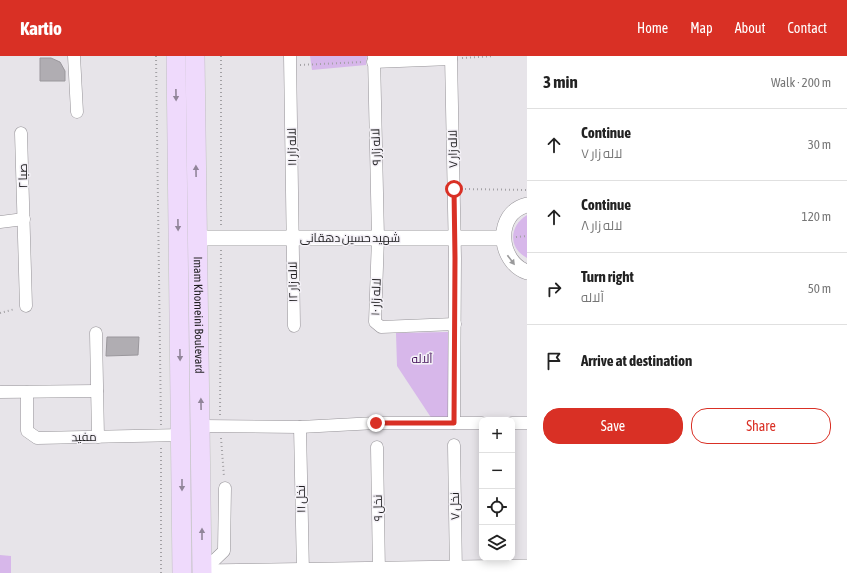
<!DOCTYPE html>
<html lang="en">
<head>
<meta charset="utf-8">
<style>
	:root { --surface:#fff; --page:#f6f6f6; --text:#222; --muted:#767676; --line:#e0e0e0; --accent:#d93025 }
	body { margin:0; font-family:"Asap Condensed",Cairo,sans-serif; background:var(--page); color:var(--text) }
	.controls { position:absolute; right:12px; bottom:12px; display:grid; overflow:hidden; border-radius:8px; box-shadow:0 2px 10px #0003 }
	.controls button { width:36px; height:36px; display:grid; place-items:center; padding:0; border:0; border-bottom:1px solid var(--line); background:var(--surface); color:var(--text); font:20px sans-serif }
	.stop { position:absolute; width:12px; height:12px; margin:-9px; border:3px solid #d93025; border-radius:50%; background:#fff }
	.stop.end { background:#d93025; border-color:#fff; box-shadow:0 1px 4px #0008 }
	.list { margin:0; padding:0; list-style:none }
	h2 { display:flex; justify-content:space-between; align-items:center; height:52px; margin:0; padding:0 16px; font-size:17px }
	h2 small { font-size:13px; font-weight:400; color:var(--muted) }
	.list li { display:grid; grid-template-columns:26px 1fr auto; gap:12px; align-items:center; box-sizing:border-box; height:72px; padding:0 16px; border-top:1px solid var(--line) }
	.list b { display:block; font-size:15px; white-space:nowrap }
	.list p { margin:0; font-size:13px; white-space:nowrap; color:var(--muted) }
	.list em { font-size:13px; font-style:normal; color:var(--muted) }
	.actions { display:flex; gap:8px; padding:12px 16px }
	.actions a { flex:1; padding:9px 0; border:1px solid var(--accent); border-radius:16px; text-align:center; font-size:14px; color:var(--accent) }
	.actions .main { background:var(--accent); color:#fff }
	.icon { flex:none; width:22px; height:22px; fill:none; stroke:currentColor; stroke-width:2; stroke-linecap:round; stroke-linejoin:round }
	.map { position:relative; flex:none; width:527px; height:517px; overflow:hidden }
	header { display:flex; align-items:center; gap:24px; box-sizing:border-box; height:56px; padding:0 20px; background:var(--accent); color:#fff }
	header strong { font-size:19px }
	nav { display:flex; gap:22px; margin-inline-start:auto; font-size:14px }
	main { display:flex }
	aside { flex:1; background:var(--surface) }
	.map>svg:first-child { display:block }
	.green { fill:#d7b7ea }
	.building { fill:#b0adb2; stroke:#9a979c }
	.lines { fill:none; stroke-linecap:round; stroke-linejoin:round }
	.minor-casing { stroke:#959297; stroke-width:13 }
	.tertiary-casing { stroke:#959297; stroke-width:16 }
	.primary-casing { stroke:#c0c0c1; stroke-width:20 }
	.path { stroke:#a3a1a5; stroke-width:2; stroke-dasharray:1 3; stroke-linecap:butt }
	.minor { stroke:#fff; stroke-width:12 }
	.tertiary { stroke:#fff; stroke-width:15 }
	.primary { stroke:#efdafc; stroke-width:19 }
	.oneway { fill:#918599 }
	.oneway2 { fill:#9a9a9b }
	.route { stroke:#d93025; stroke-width:5 }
	.labels { text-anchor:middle; stroke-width:3; stroke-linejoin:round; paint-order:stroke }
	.street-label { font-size:12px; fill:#1f1e20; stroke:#f4f1f7 }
	.park-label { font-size:12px; fill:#44125b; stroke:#f4f1f7 }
</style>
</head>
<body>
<header>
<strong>Kartio</strong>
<nav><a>Home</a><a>Map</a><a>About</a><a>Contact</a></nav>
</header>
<main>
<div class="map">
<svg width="527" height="517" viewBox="0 0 527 517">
	<rect width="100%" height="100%" fill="#e7e4e9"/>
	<!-- green -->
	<g class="green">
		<polygon points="310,0 367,0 366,9 312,14"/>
		<path d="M527,159v43c-19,-10 -18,-32 0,-43z"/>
		<polygon points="448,276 449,364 432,363 397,310 396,277"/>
		<polygon points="0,499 11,500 11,517 0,517"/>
	</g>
	<!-- building -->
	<g class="building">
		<polygon points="40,2 51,2 60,6 65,15 65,25 40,25"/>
		<polygon points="107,281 139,281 138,299 106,300"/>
	</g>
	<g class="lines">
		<!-- minor casing -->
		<g class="minor-casing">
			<g id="minor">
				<polyline points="74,0 77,56"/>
				<polyline points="290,0 294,270"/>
				<polyline points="374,0 378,182 375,266 381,271 455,268"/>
				<polyline points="451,0 455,202 454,367"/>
				<polyline points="373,6 451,3"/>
				<polyline points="21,77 26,250"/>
				<polyline points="0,166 24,163"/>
				<polyline points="96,277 98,381"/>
				<polyline points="0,336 97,335"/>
				<polyline points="27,336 27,375 37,382 182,379"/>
				<polyline points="512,367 527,367"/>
				<polyline points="201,370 300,371 376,367 482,367"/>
				<polyline points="300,371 303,517"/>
				<polyline points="454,389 456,517"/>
				<polyline points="377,391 379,517"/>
				<polyline points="202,516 224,495 225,432"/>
			</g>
		</g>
		<!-- tertiary casing -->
		<g class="tertiary-casing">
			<g id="tertiary">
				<path d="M527,149c-33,8 -29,57 0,67"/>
				<polyline points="197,182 503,182"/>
				<polyline points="202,516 527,511"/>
			</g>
		</g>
		<!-- primary casing -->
		<g class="primary-casing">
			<g id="primary">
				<polyline points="176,0 182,517"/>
				<path id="s1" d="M195,0l7,517"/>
			</g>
		</g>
		<!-- path -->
		<g class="path">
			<polyline points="156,0 161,369"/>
			<polyline points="462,2 493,0"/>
			<polyline points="300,9 363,6"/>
			<polyline points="465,133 527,134"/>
			<polyline points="221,169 221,0"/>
			<polyline points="516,181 527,180"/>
			<polyline points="0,257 15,253"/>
			<polyline points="220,359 221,194"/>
			<polyline points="221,382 224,421"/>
			<polyline points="161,517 161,389"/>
		</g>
		<!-- minor -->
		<use href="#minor" class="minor"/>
		<!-- tertiary -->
		<use href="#tertiary" class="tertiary"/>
		<!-- primary -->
		<use href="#primary" class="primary"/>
	</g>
	<!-- one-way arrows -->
	<defs><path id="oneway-solid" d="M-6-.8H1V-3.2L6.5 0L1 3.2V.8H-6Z"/></defs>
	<g class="oneway">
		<use href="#oneway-solid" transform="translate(176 39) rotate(89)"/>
		<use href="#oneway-solid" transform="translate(196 115) rotate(-91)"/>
		<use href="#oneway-solid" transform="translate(178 169) rotate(89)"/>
		<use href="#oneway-solid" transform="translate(180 299) rotate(89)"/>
		<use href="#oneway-solid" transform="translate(201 348) rotate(-91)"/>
		<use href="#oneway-solid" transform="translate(182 429) rotate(90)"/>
		<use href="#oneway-solid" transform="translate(202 478) rotate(-90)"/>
	</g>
	<use class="oneway2" href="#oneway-solid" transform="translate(511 204) rotate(53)"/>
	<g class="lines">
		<!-- route -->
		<polyline class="route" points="376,367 454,367 455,202 454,133"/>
	</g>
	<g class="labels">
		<!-- street labels -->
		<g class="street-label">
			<text transform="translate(292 91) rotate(-91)" y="4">لاله زار ۱۱</text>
			<text transform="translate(376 91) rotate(-92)" y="4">لاله زار ۹</text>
			<text transform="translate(453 93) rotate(-91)" y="4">لاله زار ۷</text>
			<text transform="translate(23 120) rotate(-91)" y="4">صبا ۲</text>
			<text x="350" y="186">شهید حسین دهقانی</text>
			<text transform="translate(293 226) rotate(-91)" y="4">لاله زار ۱۲</text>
			<text transform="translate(376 241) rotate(-88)" y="4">لاله زار ۱۰</text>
			<text dy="4" stroke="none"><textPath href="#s1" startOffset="259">Imam Khomeini Boulevard</textPath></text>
			<text transform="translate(84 381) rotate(-1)" y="4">مفید</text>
			<text transform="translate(301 443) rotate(-91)" y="4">نخل ۱۱</text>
			<text transform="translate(455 450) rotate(-91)" y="4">نخل ۷</text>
			<text transform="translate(378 452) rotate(-91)" y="4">نخل ۹</text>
		</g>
		<!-- park labels -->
		<g class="park-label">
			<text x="422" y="307">آلاله</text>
		</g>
	</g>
</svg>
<div class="controls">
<button>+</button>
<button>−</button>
<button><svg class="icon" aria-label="locate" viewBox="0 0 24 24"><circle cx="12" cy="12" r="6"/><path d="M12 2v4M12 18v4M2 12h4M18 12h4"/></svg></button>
<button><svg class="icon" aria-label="layers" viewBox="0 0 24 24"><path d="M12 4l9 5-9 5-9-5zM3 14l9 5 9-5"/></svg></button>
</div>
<div class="stop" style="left:454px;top:133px"></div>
<div class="stop end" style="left:376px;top:367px"></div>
</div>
<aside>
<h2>3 min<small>Walk · 200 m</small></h2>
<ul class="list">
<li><svg class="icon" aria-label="ahead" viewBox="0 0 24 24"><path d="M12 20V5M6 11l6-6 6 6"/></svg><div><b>Continue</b><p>لاله زار ۷</p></div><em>30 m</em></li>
<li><svg class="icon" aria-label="ahead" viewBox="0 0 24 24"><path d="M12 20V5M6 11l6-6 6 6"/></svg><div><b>Continue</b><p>لاله زار ۸</p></div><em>120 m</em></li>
<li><svg class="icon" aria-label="right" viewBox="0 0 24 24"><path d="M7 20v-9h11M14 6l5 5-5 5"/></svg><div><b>Turn right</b><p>آلاله</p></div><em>50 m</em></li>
<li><svg class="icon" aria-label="arrive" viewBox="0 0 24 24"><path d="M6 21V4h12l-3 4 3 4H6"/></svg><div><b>Arrive at destination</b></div></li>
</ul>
<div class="actions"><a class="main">Save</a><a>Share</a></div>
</aside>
</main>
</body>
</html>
